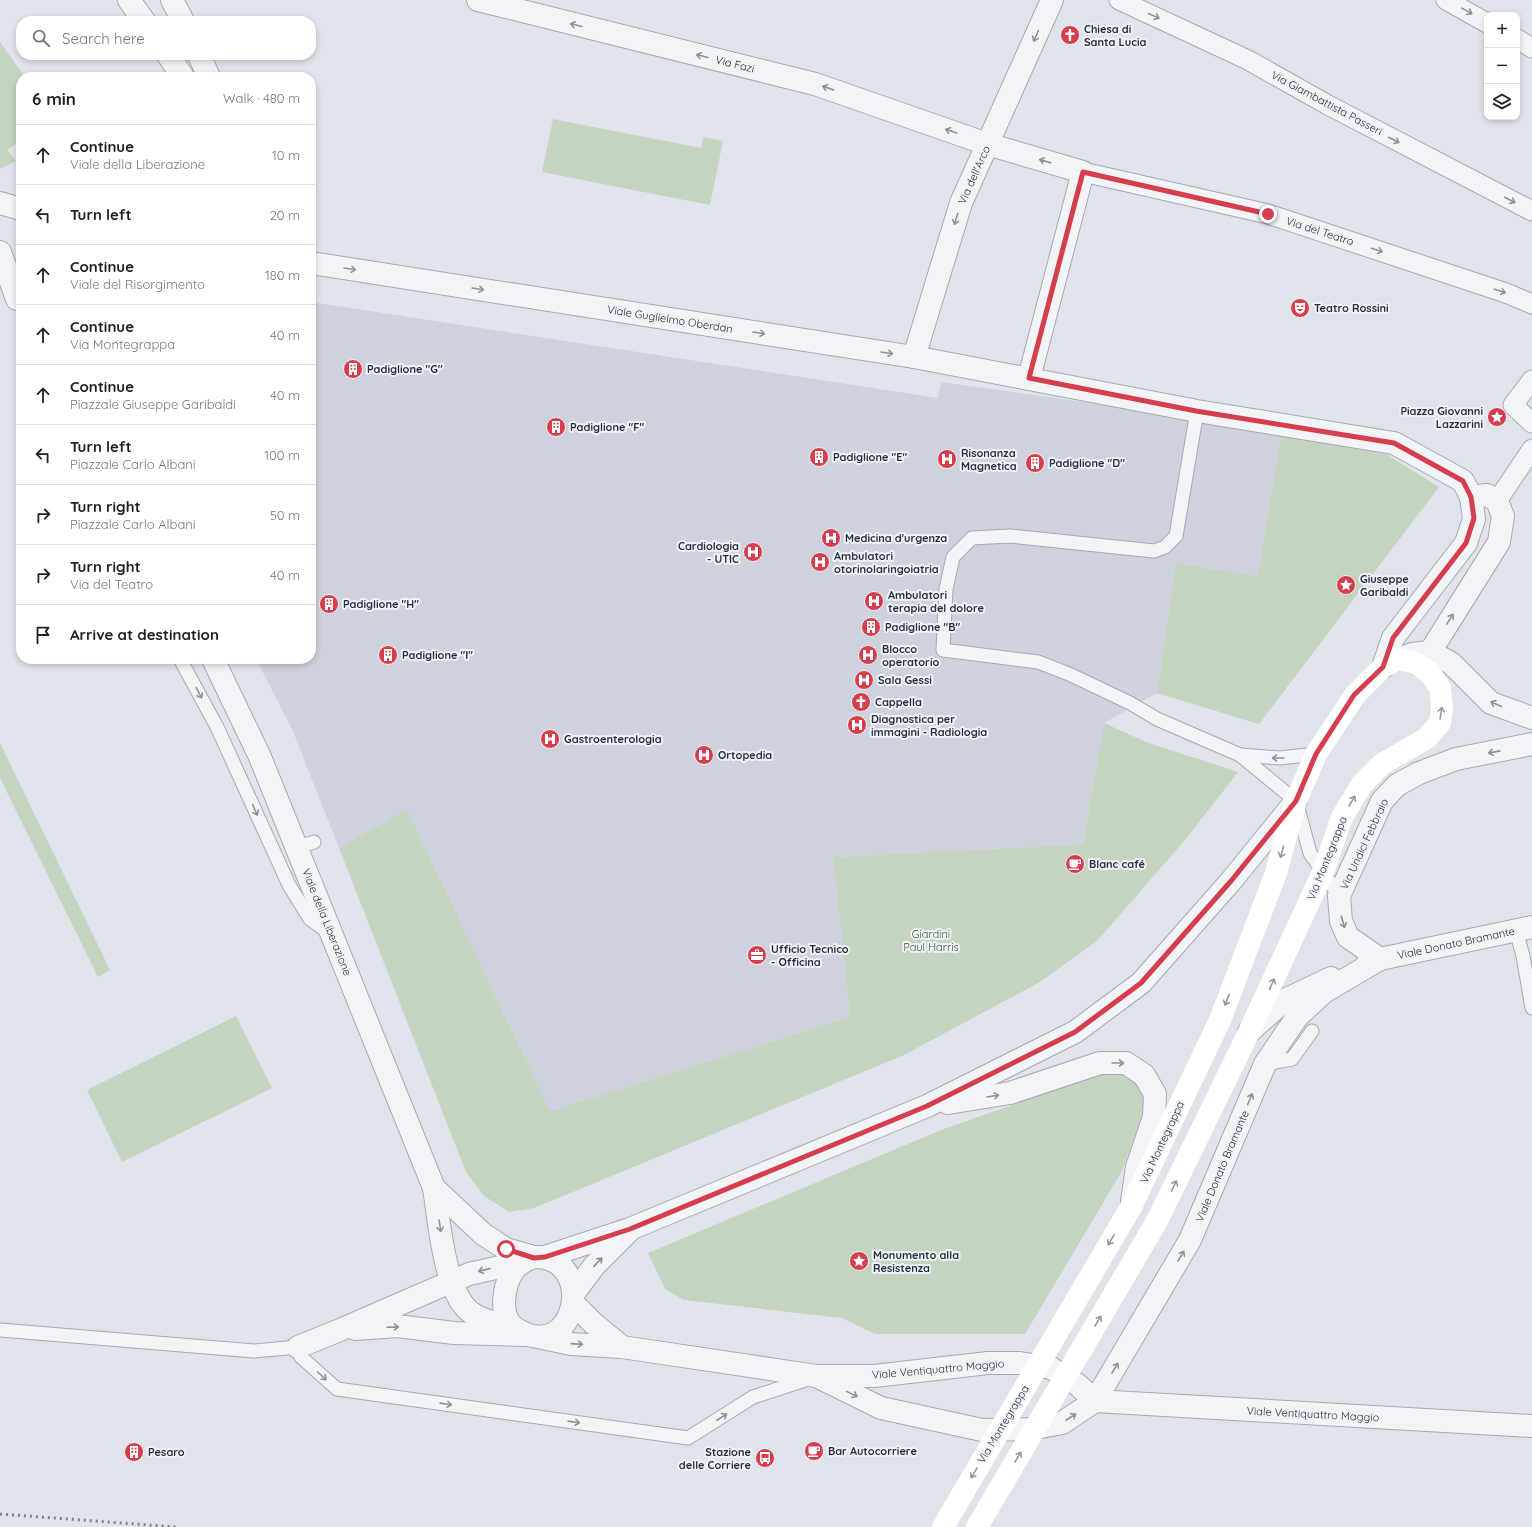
<!DOCTYPE html>
<html lang="en">
<head>
<meta charset="utf-8">
<style>
	:root { --surface:#fff; --page:#f6f6f6; --text:#222; --muted:#767676; --line:#e0e0e0 }
	body { margin:0; font-family:Quicksand,sans-serif; background:var(--page); color:var(--text) }
	.controls { position:absolute; right:12px; top:12px; display:grid; overflow:hidden; border-radius:8px; box-shadow:0 2px 6px #0003 }
	.controls button { width:36px; height:36px; display:grid; place-items:center; padding:0; border:0; border-bottom:1px solid var(--line); background:var(--surface); color:var(--text); font:20px sans-serif }
	.stop { position:absolute; width:12px; height:12px; margin:-9px; border:3px solid #d63d4d; border-radius:50%; background:#fff }
	.stop.end { background:#d63d4d; border-color:#fff; box-shadow:0 1px 4px #0008 }
	.list { margin:0; padding:0; list-style:none }
	h2 { display:flex; justify-content:space-between; align-items:center; height:52px; margin:0; padding:0 16px; font-size:17px }
	h2 small { font-size:13px; font-weight:400; color:var(--muted) }
	.list li { display:grid; grid-template-columns:26px 1fr auto; gap:12px; align-items:center; box-sizing:border-box; height:60px; padding:0 16px; border-top:1px solid var(--line) }
	.list b { display:block; font-size:15px; white-space:nowrap }
	.list p { margin:0; font-size:13px; white-space:nowrap; color:var(--muted) }
	.list em { font-size:13px; font-style:normal; color:var(--muted) }
	.icon { flex:none; width:22px; height:22px; fill:none; stroke:currentColor; stroke-width:2; stroke-linecap:round; stroke-linejoin:round }
	.map { position:relative; flex:none; width:1532px; height:1527px; overflow:hidden }
	.search { position:absolute; background:var(--surface); box-shadow:0 2px 6px #0003; left:16px; top:16px; width:300px; height:44px; display:flex; align-items:center; gap:10px; box-sizing:border-box; padding:0 14px; border-radius:16px; color:var(--muted); font-size:15px }
	.panel { position:absolute; background:var(--surface); box-shadow:0 2px 6px #0003; left:16px; top:72px; width:300px; height:592px; border-radius:16px }
	.map>svg:first-child { display:block }
	.built { fill:#ced2dc }
	.green { fill:#c4d4c0 }
	.lines { fill:none; stroke-linecap:round; stroke-linejoin:round }
	.service-casing { stroke:#a5aab4; stroke-width:15 }
	.pedestrian-casing { stroke:#a5aab4; stroke-width:21 }
	.minor-casing { stroke:#a5aab4; stroke-width:24 }
	.tertiary-casing { stroke:#a5aab4; stroke-width:24 }
	.service { stroke:#f3f4f8; stroke-width:13 }
	.pedestrian { stroke:#f3f4f8; stroke-width:19 }
	.minor { stroke:#f3f4f8; stroke-width:22 }
	.tertiary { stroke:#f3f4f8; stroke-width:22 }
	.secondary { stroke:#fff; stroke-width:22 }
	.rail { stroke:#788194; stroke-width:3; stroke-dasharray:2 4; stroke-linecap:butt }
	.secondary-bridge { stroke:#fff; stroke-width:22 }
	.oneway { stroke:#8d929d }
	.oneway2 { stroke:#9398a0 }
	.route { stroke:#d63d4d; stroke-width:5 }
	.labels { text-anchor:middle; stroke-width:4; stroke-linejoin:round; paint-order:stroke }
	.poi-label { font-size:11px; font-weight:bold; fill:#273042; stroke:#eff2f7; text-anchor:start }
	.street-label { font-size:11px; fill:#273042; stroke:#eff2f7 }
	.park-label { font-size:11px; fill:#3a5e34; stroke:#eff2f7 }
</style>
</head>
<body>
<div class="map">
<svg width="1532" height="1527" viewBox="0 0 1532 1527">
	<rect width="100%" height="100%" fill="#e0e3ea"/>
	<!-- built -->
	<polygon class="built" points="311,302 938,398 941,382 1168,414 1281,435 1258,576 1176,563 1157,693 1104,723 1083,844 833,857 850,1017 550,1111 407,809 339,848 292,729 256,659 311,659"/>
	<!-- green -->
	<g class="green">
		<polygon points="0,42 25,77 21,77 21,140 7,150 16,161 0,169"/>
		<polygon points="553,119 701,148 703,137 723,141 710,205 542,172"/>
		<polygon points="1281,435 1386,454 1439,487 1259,724 1157,693 1176,563 1258,576"/>
		<polygon points="1104,723 1146,742 1238,772 1185,840 1098,940 1040,982 904,1055 534,1208 509,1212 484,1196 466,1172 339,848 407,809 550,1111 850,1017 833,857 1083,844"/>
		<polygon points="0,743 110,970 98,977 0,778"/>
		<polygon points="236,1016 272,1088 122,1162 87,1090"/>
		<polygon points="1101,1074 1121,1074 1137,1084 1144,1096 1141,1120 1122,1171 1025,1334 875,1334 842,1318 684,1300 665,1289 648,1253 941,1130"/>
	</g>
	<g class="lines">
		<!-- service casing -->
		<g class="service-casing">
			<g id="service">
				<polyline points="1197,411 1176,536 1165,547 1154,551 1010,536 972,538 953,557 946,589 943,650 1038,662 1069,674 1130,703 1157,719 1240,755 1296,801 1310,853 1339,896"/>
				<polyline points="180,659 217,727 289,885 310,919 329,933"/>
				<polyline points="1240,755 1280,758 1316,754"/>
				<polyline points="296,848 314,842"/>
				<polyline points="1516,930 1523,956 1532,1008"/>
				<polyline points="1265,1064 1292,1059 1312,1031"/>
				<polyline points="0,1330 254,1351 298,1347 301,1357 337,1389 688,1438 753,1397 811,1378"/>
			</g>
		</g>
		<!-- pedestrian casing -->
		<g class="pedestrian-casing">
			<g id="pedestrian">
				<polyline points="1119,0 1248,60 1328,105 1532,211"/>
				<polyline points="1446,0 1487,23"/>
				<polyline points="1517,39 1532,48"/>
				<polyline points="1083,172 1268,214 1506,293 1532,304"/>
				<polyline points="1532,380 1513,405 1532,423"/>
				<polyline points="1497,501 1532,449"/>
			</g>
		</g>
		<!-- minor casing -->
		<g class="minor-casing">
			<g id="minor">
				<polyline points="129,0 144,21"/>
				<polyline points="172,0 183,21"/>
				<polyline points="478,0 815,84 987,144 1083,172 1029,378"/>
				<polyline points="168,55 183,77"/>
				<polyline points="199,55 209,77"/>
				<polyline points="0,203 21,209"/>
				<polyline points="311,263 914,357 1197,411 1394,443 1463,481 1471,497 1474,519 1466,543 1393,638 1383,667"/>
				<polyline points="914,357 961,203 1052,0"/>
				<polyline points="1430,652 1499,542 1503,516 1497,501 1487,495 1471,497"/>
				<polyline points="355,1329 397,1326 454,1333 526,1335"/>
				<polyline points="298,1347 340,1330 469,1274 522,1262"/>
				<polyline points="1095,1401 1532,1426"/>
			</g>
		</g>
		<!-- tertiary casing -->
		<g class="tertiary-casing">
			<g id="tertiary">
				<polyline points="0,252 17,299"/>
				<path d="M213,659l47,98 174,431c5,32 10,100 34,122 12,11 30,13 45,17"/>
				<polyline points="1398,659 1412,654 1430,652 1451,663 1491,703 1532,718"/>
				<polyline points="1380,959 1348,937 1341,921 1339,896 1382,801 1397,785 1419,773 1456,759 1532,744"/>
				<polyline points="1367,964 1380,959 1532,927"/>
				<polyline points="1249,1032 1285,1000 1331,978"/>
				<polyline points="948,1103 1010,1093 1100,1063 1126,1063 1144,1075 1155,1094 1154,1117 1137,1167 1132,1201"/>
				<polyline points="434,1188 483,1234 506,1249 534,1257"/>
				<path d="M534,1257c64,-1 43,109 -18,72 -18,-11 -13,-44 -2,-59 5,-7 12,-10 20,-13z"/>
				<polyline points="545,1257 630,1229 927,1106 1075,1032 1141,983 1231,881 1296,801"/>
				<polyline points="574,1293 594,1266 629,1231"/>
				<polyline points="574,1304 593,1323 622,1347"/>
				<polyline points="538,1337 571,1344 622,1347 816,1376 874,1376 988,1363 1020,1363 1051,1368 1078,1385 1095,1401"/>
				<polyline points="816,1376 881,1408 982,1430 1030,1429 1062,1423 1095,1401 1190,1240 1265,1064 1297,1017 1324,992 1380,959"/>
			</g>
		</g>
		<!-- service -->
		<use href="#service" class="service"/>
		<!-- pedestrian -->
		<use href="#pedestrian" class="pedestrian"/>
		<!-- minor -->
		<use href="#minor" class="minor"/>
		<!-- tertiary -->
		<use href="#tertiary" class="tertiary"/>
		<!-- secondary -->
		<polyline class="secondary" points="1131,1207 1220,1020 1276,873 1296,801 1316,754 1355,695 1383,667 1398,659 1416,663 1430,673 1440,688 1442,707 1440,723 1427,738 1382,764 1362,784 1342,817 1323,872 1249,1032 1157,1221"/>
		<!-- rail -->
		<polyline class="rail" points="0,1514 176,1527"/>
		<!-- secondary-bridge -->
		<g class="secondary-bridge">
			<polyline points="943,1527 1131,1207"/>
			<polyline points="977,1527 1157,1221"/>
		</g>
	</g>
	<!-- one-way arrows -->
	<defs><path id="oneway-shaft" d="M-6 0H5M1.5-3L5.5 0L1.5 3" fill="none" stroke-width="1.6" stroke-linecap="round" stroke-linejoin="round"/></defs>
	<g class="oneway">
		<use href="#oneway-shaft" transform="translate(1467 11) rotate(29)"/>
		<use href="#oneway-shaft" transform="translate(1154 16) rotate(25)"/>
		<use href="#oneway-shaft" transform="translate(576 25) rotate(-166)"/>
		<use href="#oneway-shaft" transform="translate(1036 36) rotate(114)"/>
		<use href="#oneway-shaft" transform="translate(702 56) rotate(-166)"/>
		<use href="#oneway-shaft" transform="translate(828 88) rotate(-161)"/>
		<use href="#oneway-shaft" transform="translate(951 131) rotate(-161)"/>
		<use href="#oneway-shaft" transform="translate(1394 140) rotate(27)"/>
		<use href="#oneway-shaft" transform="translate(1045 161) rotate(-164)"/>
		<use href="#oneway-shaft" transform="translate(1510 200) rotate(27)"/>
		<use href="#oneway-shaft" transform="translate(956 219) rotate(107)"/>
		<use href="#oneway-shaft" transform="translate(1377 250) rotate(18)"/>
		<use href="#oneway-shaft" transform="translate(350 269) rotate(9)"/>
		<use href="#oneway-shaft" transform="translate(478 289) rotate(9)"/>
		<use href="#oneway-shaft" transform="translate(1500 291) rotate(18)"/>
		<use href="#oneway-shaft" transform="translate(759 333) rotate(9)"/>
		<use href="#oneway-shaft" transform="translate(887 353) rotate(9)"/>
		<use href="#oneway-shaft" transform="translate(1450 619) rotate(-58)"/>
		<use href="#oneway-shaft" transform="translate(199 693) rotate(62)"/>
		<use href="#oneway-shaft" transform="translate(1496 704) rotate(-156)"/>
		<use href="#oneway-shaft" transform="translate(1494 752) rotate(169)"/>
		<use href="#oneway-shaft" transform="translate(1278 758) rotate(-180)"/>
		<use href="#oneway-shaft" transform="translate(255 810) rotate(66)"/>
		<use href="#oneway-shaft" transform="translate(1343 922) rotate(74)"/>
		<use href="#oneway-shaft" transform="translate(1118 1063)"/>
		<use href="#oneway-shaft" transform="translate(993 1096) rotate(-9)"/>
		<use href="#oneway-shaft" transform="translate(1250 1099) rotate(-67)"/>
		<use href="#oneway-shaft" transform="translate(440 1226) rotate(82)"/>
		<use href="#oneway-shaft" transform="translate(1181 1256) rotate(-59)"/>
		<use href="#oneway-shaft" transform="translate(598 1262) rotate(-47)"/>
		<use href="#oneway-shaft" transform="translate(484 1270) rotate(167)"/>
		<use href="#oneway-shaft" transform="translate(393 1327) rotate(-2)"/>
		<use href="#oneway-shaft" transform="translate(577 1344) rotate(4)"/>
		<use href="#oneway-shaft" transform="translate(1115 1368) rotate(-59)"/>
		<use href="#oneway-shaft" transform="translate(322 1376) rotate(42)"/>
		<use href="#oneway-shaft" transform="translate(852 1394) rotate(26)"/>
		<use href="#oneway-shaft" transform="translate(446 1404) rotate(8)"/>
		<use href="#oneway-shaft" transform="translate(722 1417) rotate(-33)"/>
		<use href="#oneway-shaft" transform="translate(1071 1417) rotate(-33)"/>
		<use href="#oneway-shaft" transform="translate(574 1422) rotate(8)"/>
	</g>
	<g class="oneway2">
		<use href="#oneway-shaft" transform="translate(1441 713) rotate(-81)"/>
		<use href="#oneway-shaft" transform="translate(1352 801) rotate(-59)"/>
		<use href="#oneway-shaft" transform="translate(1282 852) rotate(106)"/>
		<use href="#oneway-shaft" transform="translate(1272 984) rotate(-65)"/>
		<use href="#oneway-shaft" transform="translate(1227 1000) rotate(111)"/>
		<use href="#oneway-shaft" transform="translate(1174 1186) rotate(-64)"/>
		<use href="#oneway-shaft" transform="translate(1111 1240) rotate(121)"/>
		<use href="#oneway-shaft" transform="translate(1098 1321) rotate(-59)"/>
		<use href="#oneway-shaft" transform="translate(1018 1457) rotate(-59)"/>
		<use href="#oneway-shaft" transform="translate(974 1473) rotate(121)"/>
	</g>
	<g class="lines">
		<!-- route -->
		<polyline class="route" points="506,1249 534,1258 545,1257 630,1229 927,1106 1075,1032 1141,983 1231,881 1296,801 1316,754 1354,695 1383,667 1393,638 1466,543 1474,518 1471,497 1463,481 1394,443 1196,411 1029,378 1083,172 1268,214"/>
	</g>
	<!-- icons -->
	<defs>
		<g id="church-disc" transform="scale(1)"><circle r="9.5" fill="#d63d4d" stroke="#eff2f7"/><path d="M-1.2-6h2.4v3.5h3.3v2.4h-3.3V6h-2.4V-.1h-3.3v-2.4h3.3Z" fill="#fff"/></g>
		<g id="theatre-disc" transform="scale(1)"><circle r="9.5" fill="#d63d4d" stroke="#eff2f7"/><path d="M-5-5.5Q0-4 5-5.5V0Q5 5 0 6Q-5 5-5 0ZM-3.3-2.5H-1v1.5H-3.3ZM1-2.5H3.3v1.5H1ZM-2.8 1Q0 5.5 2.8 1Z" fill="#fff"/></g>
		<g id="building-disc" transform="scale(1)"><circle r="9.5" fill="#d63d4d" stroke="#eff2f7"/><path d="M-4-6H4V6H1V3H-1V6H-4ZM-2.5-4.3h1.7v1.8h-1.7ZM.8-4.3h1.7v1.8H.8ZM-2.5-1h1.7V.8h-1.7ZM.8-1h1.7V.8H.8Z" fill="#fff"/></g>
		<g id="sight-disc" transform="scale(1)"><circle r="9.5" fill="#d63d4d" stroke="#eff2f7"/><path d="M0-6L1.8-2.2L6-1.7L2.9 1.2L3.7 5.4L0 3.3L-3.7 5.4L-2.9 1.2L-6-1.7L-1.8-2.2Z" fill="#fff"/></g>
		<g id="hospital-disc" transform="scale(1)"><circle r="9.5" fill="#d63d4d" stroke="#eff2f7"/><path d="M-5-5h3v3.5h4V-5h3V5h-3V1.5h-4V5h-3Z" fill="#fff"/></g>
		<g id="cafe-disc" transform="scale(1)"><circle r="9.5" fill="#d63d4d" stroke="#eff2f7"/><path d="M-5.5-4.5H6V0H3Q3 3.5 0 3.5H-2.5Q-5.5 3.5-5.5 0ZM3-3.2v2h1.7v-2ZM-6 4.5H4V6H-6Z" fill="#fff"/></g>
		<g id="office-disc" transform="scale(1)"><circle r="9.5" fill="#d63d4d" stroke="#eff2f7"/><path d="M-6-3h4V-5.5h4V-3h4V5H-6ZM-1-4.5V-3h2v-1.5ZM-6 0V1H6V0Z" fill="#fff"/></g>
		<g id="bus-disc" transform="scale(1)"><circle r="9.5" fill="#d63d4d" stroke="#eff2f7"/><path d="M-5-6H5V4H4V6H2V4H-2V6H-4V4H-5ZM-3.5-4V0h7V-4ZM-3.5 1.2v1.5H-2V1.2ZM2 1.2v1.5H3.5V1.2Z" fill="#fff"/></g>
	</defs>
	<g fill-rule="evenodd">
		<use href="#church-disc" x="1070" y="35"/>
		<use href="#theatre-disc" x="1300" y="308"/>
		<use href="#building-disc" x="353" y="369"/>
		<use href="#sight-disc" x="1497" y="417"/>
		<use href="#building-disc" x="556" y="427"/>
		<use href="#building-disc" x="819" y="457"/>
		<use href="#hospital-disc" x="947" y="459"/>
		<use href="#building-disc" x="1035" y="463"/>
		<use href="#hospital-disc" x="831" y="538"/>
		<use href="#hospital-disc" x="753" y="552"/>
		<use href="#hospital-disc" x="820" y="562"/>
		<use href="#sight-disc" x="1346" y="585"/>
		<use href="#hospital-disc" x="874" y="601"/>
		<use href="#building-disc" x="329" y="604"/>
		<use href="#building-disc" x="871" y="627"/>
		<use href="#building-disc" x="388" y="655"/>
		<use href="#hospital-disc" x="868" y="655"/>
		<use href="#hospital-disc" x="864" y="680"/>
		<use href="#church-disc" x="861" y="702"/>
		<use href="#hospital-disc" x="857" y="725"/>
		<use href="#hospital-disc" x="550" y="739"/>
		<use href="#hospital-disc" x="704" y="755"/>
		<use href="#cafe-disc" x="1075" y="864"/>
		<use href="#office-disc" x="757" y="955"/>
		<use href="#sight-disc" x="859" y="1261"/>
		<use href="#cafe-disc" x="814" y="1451"/>
		<use href="#building-disc" x="134" y="1452"/>
		<use href="#bus-disc" x="765" y="1458"/>
	</g>
	<g class="labels">
		<!-- poi labels -->
		<g class="poi-label">
			<text x="1084" y="33">Chiesa di<tspan x="1084" dy="13">Santa Lucia</tspan></text>
			<text x="1314" y="312">Teatro Rossini</text>
			<text x="367" y="373">Padiglione "G"</text>
			<text x="1483" y="415" text-anchor="end">Piazza Giovanni<tspan x="1483" dy="13">Lazzarini</tspan></text>
			<text x="570" y="431">Padiglione "F"</text>
			<text x="961" y="457">Risonanza<tspan x="961" dy="13">Magnetica</tspan></text>
			<text x="833" y="461">Padiglione "E"</text>
			<text x="1049" y="467">Padiglione "D"</text>
			<text x="845" y="542">Medicina d'urgenza</text>
			<text x="739" y="550" text-anchor="end">Cardiologia<tspan x="739" dy="13">- UTIC</tspan></text>
			<text x="834" y="560">Ambulatori<tspan x="834" dy="13">otorinolaringoiatria</tspan></text>
			<text x="1360" y="583">Giuseppe<tspan x="1360" dy="13">Garibaldi</tspan></text>
			<text x="888" y="599">Ambulatori<tspan x="888" dy="13">terapia del dolore</tspan></text>
			<text x="343" y="608">Padiglione "H"</text>
			<text x="885" y="631">Padiglione "B"</text>
			<text x="882" y="653">Blocco<tspan x="882" dy="13">operatorio</tspan></text>
			<text x="402" y="659">Padiglione "I"</text>
			<text x="878" y="684">Sala Gessi</text>
			<text x="875" y="706">Cappella</text>
			<text x="871" y="723">Diagnostica per<tspan x="871" dy="13">immagini - Radiologia</tspan></text>
			<text x="564" y="743">Gastroenterologia</text>
			<text x="718" y="759">Ortopedia</text>
			<text x="1089" y="868">Blanc café</text>
			<text x="771" y="953">Ufficio Tecnico<tspan x="771" dy="13">- Officina</tspan></text>
			<text x="873" y="1259">Monumento alla<tspan x="873" dy="13">Resistenza</tspan></text>
			<text x="828" y="1455">Bar Autocorriere</text>
			<text x="148" y="1456">Pesaro</text>
			<text x="751" y="1456" text-anchor="end">Stazione<tspan x="751" dy="13">delle Corriere</tspan></text>
		</g>
		<!-- street labels -->
		<g class="street-label">
			<text transform="translate(735 64) rotate(14)" y="4">Via Fazi</text>
			<text transform="translate(1327 103) rotate(28)" y="4">Via Giambattista Passeri</text>
			<text transform="translate(974 175) rotate(-66)" y="4">Via dell'Arco</text>
			<text transform="translate(1320 231) rotate(18)" y="4">Via del Teatro</text>
			<text transform="translate(670 319) rotate(9)" y="4">Viale Guglielmo Oberdan</text>
			<text transform="translate(1364 844) rotate(-65)" y="4">Via Undici Febbraio</text>
			<text transform="translate(1327 858) rotate(-68)" y="4">Via Montegrappa</text>
			<text transform="translate(327 922) rotate(68)" y="4">Viale della Liberazione</text>
			<text transform="translate(1456 943) rotate(-12)" y="4">Viale Donato Bramante</text>
			<text transform="translate(1162 1142) rotate(-65)" y="4">Via Montegrappa</text>
			<text transform="translate(1222 1166) rotate(-67)" y="4">Viale Donato Bramante</text>
			<text transform="translate(938 1369) rotate(-5)" y="4">Viale Ventiquattro Maggio</text>
			<text transform="translate(1313 1414) rotate(3)" y="4">Viale Ventiquattro Maggio</text>
			<text transform="translate(1003 1424) rotate(-59)" y="4">Via Montegrappa</text>
		</g>
		<!-- park labels -->
		<g class="park-label">
			<text x="931" y="938">Giardini<tspan x="931" dy="13">Paul Harris</tspan></text>
		</g>
	</g>
</svg>
<div class="controls">
<button>+</button>
<button>−</button>
<button><svg class="icon" aria-label="layers" viewBox="0 0 24 24"><path d="M12 4l9 5-9 5-9-5zM3 14l9 5 9-5"/></svg></button>
</div>
<div class="stop" style="left:506px;top:1249px"></div>
<div class="stop end" style="left:1268px;top:214px"></div>
<div class="search"><svg class="icon" aria-label="search" viewBox="0 0 24 24"><circle cx="10" cy="10" r="6"/><path d="M15 15l6 6"/></svg>Search here</div>
<section class="panel">
<h2>6 min<small>Walk · 480 m</small></h2>
<ul class="list">
<li><svg class="icon" aria-label="ahead" viewBox="0 0 24 24"><path d="M12 20V5M6 11l6-6 6 6"/></svg><div><b>Continue</b><p>Viale della Liberazione</p></div><em>10 m</em></li>
<li><svg class="icon" aria-label="left" viewBox="0 0 24 24"><path d="M17 20v-9H6M10 6l-5 5 5 5"/></svg><div><b>Turn left</b></div><em>20 m</em></li>
<li><svg class="icon" aria-label="ahead" viewBox="0 0 24 24"><path d="M12 20V5M6 11l6-6 6 6"/></svg><div><b>Continue</b><p>Viale del Risorgimento</p></div><em>180 m</em></li>
<li><svg class="icon" aria-label="ahead" viewBox="0 0 24 24"><path d="M12 20V5M6 11l6-6 6 6"/></svg><div><b>Continue</b><p>Via Montegrappa</p></div><em>40 m</em></li>
<li><svg class="icon" aria-label="ahead" viewBox="0 0 24 24"><path d="M12 20V5M6 11l6-6 6 6"/></svg><div><b>Continue</b><p>Piazzale Giuseppe Garibaldi</p></div><em>40 m</em></li>
<li><svg class="icon" aria-label="left" viewBox="0 0 24 24"><path d="M17 20v-9H6M10 6l-5 5 5 5"/></svg><div><b>Turn left</b><p>Piazzale Carlo Albani</p></div><em>100 m</em></li>
<li><svg class="icon" aria-label="right" viewBox="0 0 24 24"><path d="M7 20v-9h11M14 6l5 5-5 5"/></svg><div><b>Turn right</b><p>Piazzale Carlo Albani</p></div><em>50 m</em></li>
<li><svg class="icon" aria-label="right" viewBox="0 0 24 24"><path d="M7 20v-9h11M14 6l5 5-5 5"/></svg><div><b>Turn right</b><p>Via del Teatro</p></div><em>40 m</em></li>
<li><svg class="icon" aria-label="arrive" viewBox="0 0 24 24"><path d="M6 21V4h12l-3 4 3 4H6"/></svg><div><b>Arrive at destination</b></div></li>
</ul>
</section>
</div>
</body>
</html>
